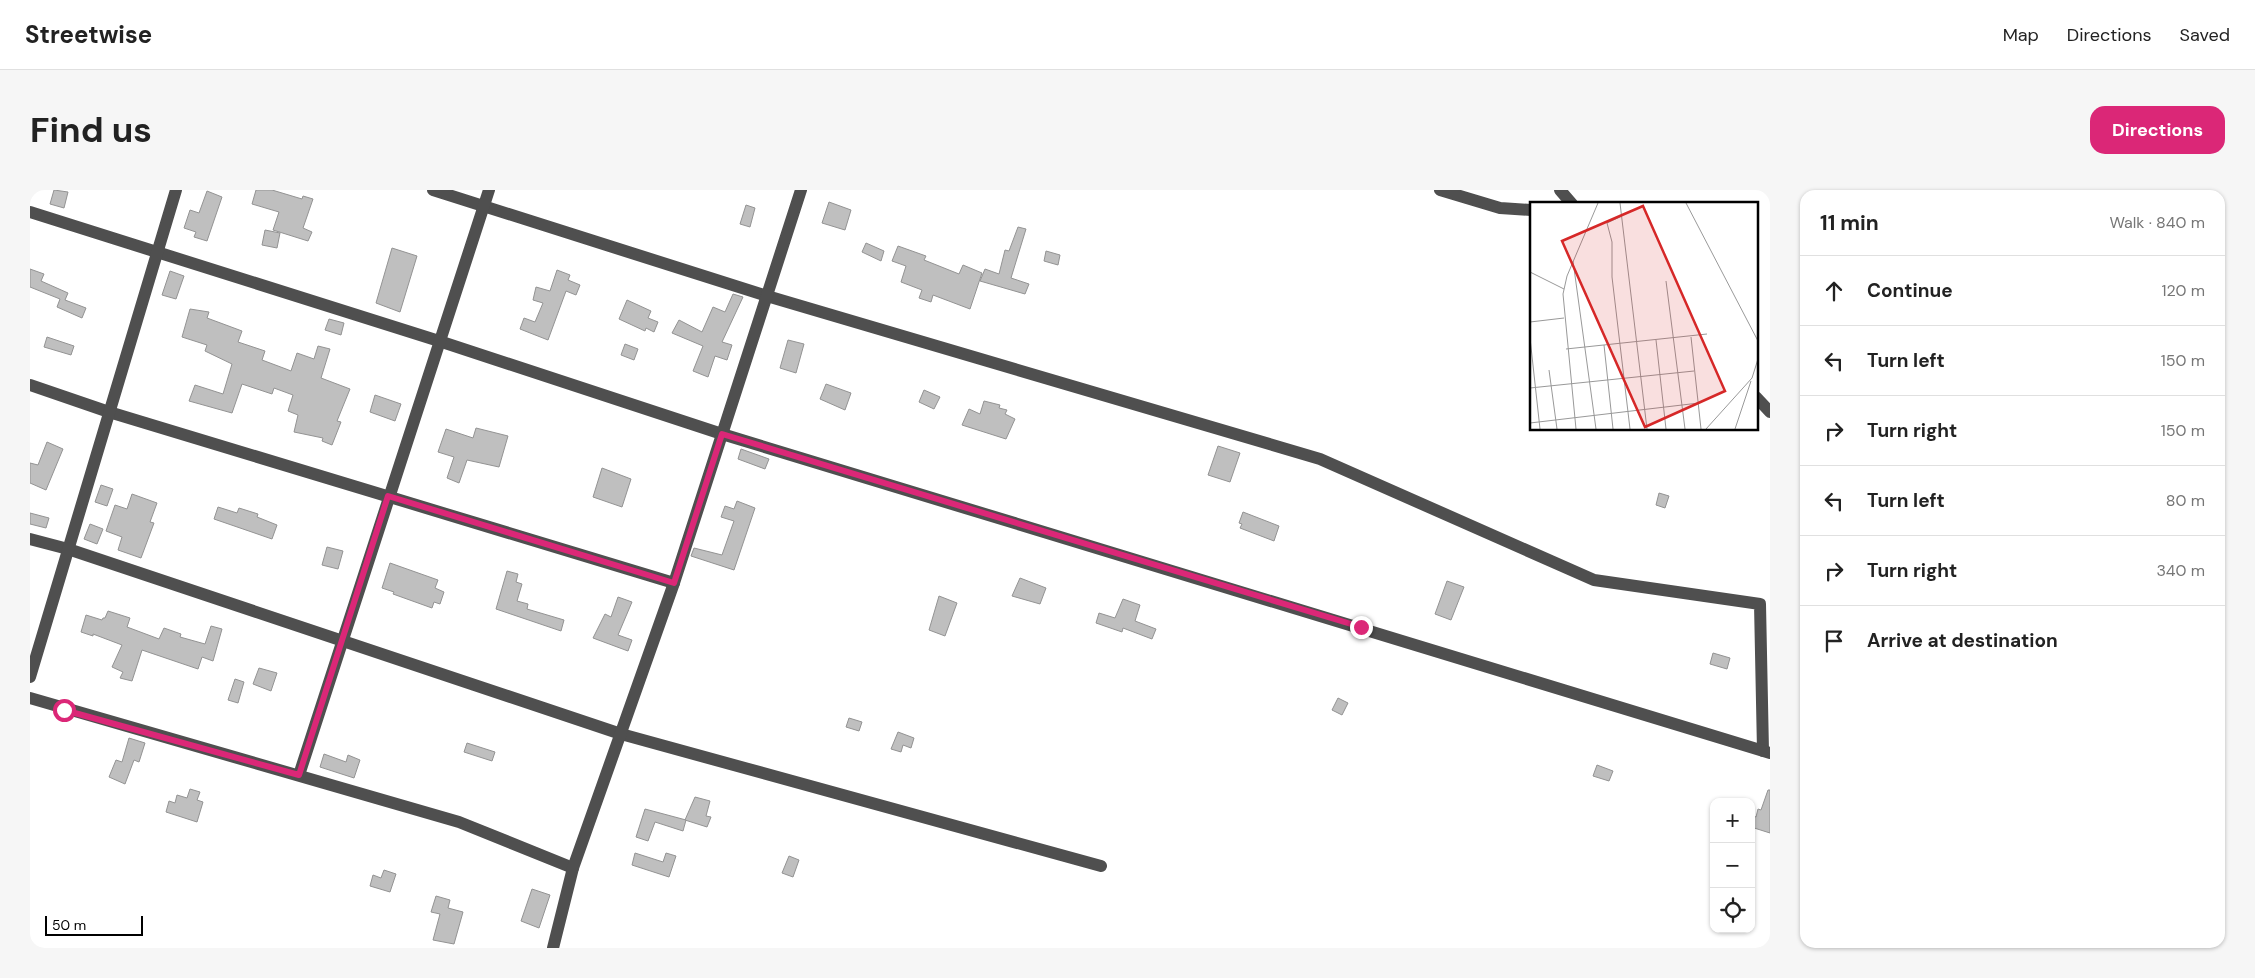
<!DOCTYPE html>
<html lang="en">
<head>
<meta charset="utf-8">
<style>
	:root { --surface:#fff; --page:#f6f6f6; --text:#222; --muted:#767676; --line:#e0e0e0; --accent:#db2777 }
	body { margin:0; font-family:"DM Sans",sans-serif; background:var(--page); color:var(--text) }
	.controls { position:absolute; right:15px; bottom:15px; display:grid; overflow:hidden; border-radius:10px; box-shadow:0 1px 4px #0004 }
	.controls button { width:45px; height:45px; display:grid; place-items:center; padding:0; border:0; border-bottom:1px solid var(--line); background:var(--surface); color:var(--text); font:25px sans-serif }
	.scale { position:absolute; left:15px; bottom:12px; width:98px; box-sizing:border-box; padding-left:5px; border:2px solid #000; border-top:0; font-size:14px; line-height:18px; white-space:nowrap; color:#000; -webkit-text-stroke:4px #fff; paint-order:stroke }
	.stop { position:absolute; width:15px; height:15px; margin:-11px; border:4px solid #db2777; border-radius:50%; background:#fff }
	.stop.end { background:#db2777; border-color:#fff; box-shadow:0 1px 5px #0008 }
	.list { margin:0; padding:0; list-style:none }
	h2 { display:flex; justify-content:space-between; align-items:center; height:65px; margin:0; padding:0 20px; font-size:21px }
	h2 small { font-size:16px; font-weight:400; color:var(--muted) }
	.list li { display:grid; grid-template-columns:32px 1fr auto; gap:15px; align-items:center; box-sizing:border-box; height:70px; padding:0 20px; border-top:1px solid var(--line) }
	.list b { display:block; font-size:19px; white-space:nowrap }
	.list em { font-size:16px; font-style:normal; color:var(--muted) }
	.icon { flex:none; width:28px; height:28px; fill:none; stroke:currentColor; stroke-width:2; stroke-linecap:round; stroke-linejoin:round }
	.map { position:relative; flex:none; width:1740px; height:758px; overflow:hidden; border-radius:15px }
	header { display:flex; align-items:center; gap:30px; box-sizing:border-box; height:70px; padding:0 25px; background:var(--surface); border-bottom:1px solid var(--line) }
	header strong { font-size:24px }
	nav { display:flex; gap:28px; margin-inline-start:auto; font-size:18px }
	.intro { display:flex; align-items:center; justify-content:space-between; box-sizing:border-box; height:120px; padding:0 30px }
	h1 { margin:0; font-size:35px }
	.button { padding:12px 22px; border-radius:15px; background:var(--accent); color:#fff; font-size:18px; font-weight:700 }
	main { display:flex; gap:30px; padding:0 30px }
	aside { flex:1; background:var(--surface); border-radius:15px; box-shadow:0 1px 4px #0004 }
	.map>svg:first-child { display:block }
	.building { fill:#bfbfbf; stroke:#939393 }
	.lines { fill:none; stroke-linecap:round; stroke-linejoin:round }
	.minor { stroke:#4f4f4f; stroke-width:12 }
	.route { stroke:#db2777; stroke-width:6 }
	.inset-road { fill:none; stroke:#999; stroke-width:1 }
	.view { fill:#d62828; fill-opacity:0.15; stroke:#d62828; stroke-width:2.5 }
	.inset-edge { fill:none; stroke:#000; stroke-width:2.5 }
</style>
</head>
<body>
<header>
<strong>Streetwise</strong>
<nav><a>Map</a><a>Directions</a><a>Saved</a></nav>
</header>
<div class="intro"><h1>Find us</h1><a class="button">Directions</a></div>
<main>
<div class="map">
<svg width="1740" height="758" viewBox="0 0 1740 758">
	<rect width="100%" height="100%" fill="#fff"/>
	<!-- building -->
	<g class="building">
		<polygon points="24,0 38,2 34,18 20,14"/>
		<polygon points="226,0 242,0 272,9 273,6 283,9 273,38 282,42 278,51 243,40 249,22 222,14"/>
		<polygon points="177,1 192,7 177,51 164,47 166,42 154,38 160,20 169,23"/>
		<polygon points="799,12 821,20 815,40 792,33"/>
		<polygon points="716,15 725,18 720,37 710,34"/>
		<polygon points="988,37 996,39 981,88 999,94 995,104 950,91 955,79 969,84 975,60 979,61"/>
		<polygon points="235,40 250,43 247,58 232,55"/>
		<polygon points="836,53 854,61 851,71 832,62"/>
		<polygon points="868,56 896,66 894,70 929,84 933,75 952,83 940,119 903,105 901,112 889,108 892,100 871,92 876,76 862,71"/>
		<polygon points="362,58 387,66 370,122 346,113"/>
		<polygon points="1016,61 1030,65 1028,75 1014,71"/>
		<polygon points="0,79 14,84 11,91 38,103 35,110 56,118 52,128 27,117 30,109 0,97"/>
		<polygon points="527,80 540,85 538,90 550,95 546,105 536,101 518,150 490,139 494,128 505,132 513,113 503,110 506,97 520,101"/>
		<polygon points="140,81 154,86 146,109 132,105"/>
		<polygon points="703,104 713,107 692,152 702,155 697,170 685,166 678,187 663,181 673,156 642,143 649,130 672,142 683,117 695,122"/>
		<polygon points="597,110 621,121 618,128 628,132 624,142 616,138 615,141 589,129"/>
		<polygon points="160,119 179,122 177,128 212,141 208,152 235,161 232,170 256,179 261,181 267,163 284,169 288,156 300,159 291,188 320,199 307,231 311,232 302,255 292,251 293,248 264,242 268,225 258,221 263,205 244,198 242,204 212,194 202,223 159,211 165,195 193,204 202,174 175,161 177,155 152,147"/>
		<polygon points="299,129 314,133 311,145 295,140"/>
		<polygon points="17,147 44,156 41,165 14,157"/>
		<polygon points="758,150 774,154 766,183 750,178"/>
		<polygon points="595,154 608,159 604,170 591,165"/>
		<polygon points="796,194 821,203 815,220 790,209"/>
		<polygon points="894,200 910,207 904,219 889,212"/>
		<polygon points="345,205 371,214 365,231 340,222"/>
		<polygon points="954,211 970,215 969,218 977,220 975,224 985,229 976,249 932,235 939,219 950,224"/>
		<polygon points="446,238 478,246 469,277 437,270 429,293 417,288 424,267 408,262 416,239 443,248"/>
		<polygon points="17,252 33,259 16,300 0,293 0,273 8,275"/>
		<polygon points="1188,256 1210,263 1200,292 1178,285"/>
		<polygon points="711,259 739,269 735,279 708,269"/>
		<polygon points="572,278 601,289 592,317 563,307"/>
		<polygon points="71,295 83,299 77,316 65,312"/>
		<polygon points="1629,303 1639,306 1635,318 1626,315"/>
		<polygon points="102,304 127,313 120,332 124,333 111,368 88,360 92,347 76,341 85,315 97,319"/>
		<polygon points="707,311 725,318 704,380 661,366 664,358 692,365 704,331 691,327 695,316 704,319"/>
		<polygon points="188,317 207,323 209,318 228,324 227,327 247,335 242,349 184,329"/>
		<polygon points="1213,322 1249,336 1244,351 1210,338 1212,334 1209,333"/>
		<polygon points="0,323 19,328 16,338 0,334"/>
		<polygon points="60,334 73,339 67,354 54,349"/>
		<polygon points="297,357 313,361 308,379 292,375"/>
		<polygon points="360,373 408,390 405,398 414,402 410,414 404,412 402,418 363,404 364,402 352,398"/>
		<polygon points="477,381 488,384 486,392 492,394 487,411 498,414 497,419 534,430 531,441 466,419"/>
		<polygon points="990,388 1016,398 1010,414 982,406"/>
		<polygon points="1417,391 1434,397 1421,430 1405,424"/>
		<polygon points="909,406 927,413 915,446 899,440"/>
		<polygon points="588,407 602,412 588,445 602,450 598,461 563,448 575,424 581,427"/>
		<polygon points="1093,409 1110,415 1105,431 1126,439 1122,449 1093,438 1092,442 1066,433 1069,423 1085,428"/>
		<polygon points="78,421 100,428 97,437 129,449 134,438 151,444 150,447 175,454 181,436 192,439 183,471 172,467 168,479 112,460 102,491 90,488 93,482 82,477 92,455 63,444 63,446 51,442 56,425 72,430 73,428 75,428"/>
		<polygon points="1683,463 1700,468 1697,479 1680,474"/>
		<polygon points="229,478 247,483 241,501 223,494"/>
		<polygon points="205,489 214,492 208,513 198,510"/>
		<polygon points="1308,508 1318,513 1312,525 1302,520"/>
		<polygon points="819,528 832,532 829,541 816,537"/>
		<polygon points="868,542 884,548 881,558 873,555 871,562 861,559"/>
		<polygon points="99,548 115,553 109,572 104,570 95,594 79,587 86,570 92,572"/>
		<polygon points="437,553 465,562 462,571 434,562"/>
		<polygon points="294,564 316,572 318,565 330,570 324,588 290,577"/>
		<polygon points="1567,575 1583,581 1579,591 1563,586"/>
		<polygon points="160,599 170,602 167,610 173,612 167,632 136,622 139,611 145,613 147,605 157,608"/>
		<polygon points="1738,600 1740,600 1740,643 1721,637 1721,625 1726,627 1728,619 1731,620"/>
		<polygon points="665,607 680,611 676,626 681,627 677,637 655,630"/>
		<polygon points="615,619 656,630 653,641 625,632 618,651 606,647"/>
		<polygon points="605,663 633,672 636,663 646,666 639,687 602,675"/>
		<polygon points="759,666 769,670 763,687 752,683"/>
		<polygon points="354,680 366,684 360,702 340,696 343,685 351,688"/>
		<polygon points="502,699 520,705 509,738 491,731"/>
		<polygon points="406,706 420,710 418,718 433,722 424,754 403,750 410,724 401,722"/>
	</g>
	<g class="lines">
		<!-- minor -->
		<g class="minor">
			<polyline points="403,0 737,106 1290,269 1564,390 1730,414 1733,561"/>
			<polyline points="1410,0 1470,18 1501,20"/>
			<polyline points="1530,0 1542,14"/>
			<polyline points="0,22 409,151 692,244 1740,563"/>
			<polyline points="0,195 79,222 644,393"/>
			<polyline points="1726,207 1740,222"/>
			<polyline points="0,349 38,359 591,544 1071,676"/>
			<polyline points="0,487 146,0"/>
			<polyline points="0,508 429,632 543,678"/>
			<polyline points="269,585 459,0"/>
			<polyline points="523,758 543,678 644,393 771,0"/>
		</g>
	</g>
	<g class="lines">
		<!-- route -->
		<polyline class="route" points="34,520 269,585 358,306 644,393 692,244 1331,437"/>
	</g>
	<!-- overview -->
	<g transform="translate(1500 12)">
		<rect width="228" height="228" fill="#fff"/>
		<path class="inset-road" d="M90,1l27,226M156,1l72,138M92,14l-15,7 5,19v35l18,152M43,59l23,168M0,70l34,17M136,79l19,148M0,120l34,-4M161,135l10,92M0,136l10,91M126,138l10,89M74,143l9,84M36,147l141,-15M19,168l8,59M0,186l164,-17M0,221l169,-20M46,227l-13,-135 4,-18 31,-73M176,227l46,-51 6,-19M205,227l16,-48"/>
		<path class="view" d="M113,4l82,185 -80,36 -83,-186z"/>
		<rect width="228" height="228" class="inset-edge"/>
	</g>
</svg>
<div class="controls">
<button>+</button>
<button>−</button>
<button><svg class="icon" aria-label="locate" viewBox="0 0 24 24"><circle cx="12" cy="12" r="6"/><path d="M12 2v4M12 18v4M2 12h4M18 12h4"/></svg></button>
</div>
<div class="scale">50 m</div>
<div class="stop" style="left:34px;top:520px"></div>
<div class="stop end" style="left:1331px;top:437px"></div>
</div>
<aside>
<h2>11 min<small>Walk · 840 m</small></h2>
<ul class="list">
<li><svg class="icon" aria-label="ahead" viewBox="0 0 24 24"><path d="M12 20V5M6 11l6-6 6 6"/></svg><div><b>Continue</b></div><em>120 m</em></li>
<li><svg class="icon" aria-label="left" viewBox="0 0 24 24"><path d="M17 20v-9H6M10 6l-5 5 5 5"/></svg><div><b>Turn left</b></div><em>150 m</em></li>
<li><svg class="icon" aria-label="right" viewBox="0 0 24 24"><path d="M7 20v-9h11M14 6l5 5-5 5"/></svg><div><b>Turn right</b></div><em>150 m</em></li>
<li><svg class="icon" aria-label="left" viewBox="0 0 24 24"><path d="M17 20v-9H6M10 6l-5 5 5 5"/></svg><div><b>Turn left</b></div><em>80 m</em></li>
<li><svg class="icon" aria-label="right" viewBox="0 0 24 24"><path d="M7 20v-9h11M14 6l5 5-5 5"/></svg><div><b>Turn right</b></div><em>340 m</em></li>
<li><svg class="icon" aria-label="arrive" viewBox="0 0 24 24"><path d="M6 21V4h12l-3 4 3 4H6"/></svg><div><b>Arrive at destination</b></div></li>
</ul>
</aside>
</main>
</body>
</html>
